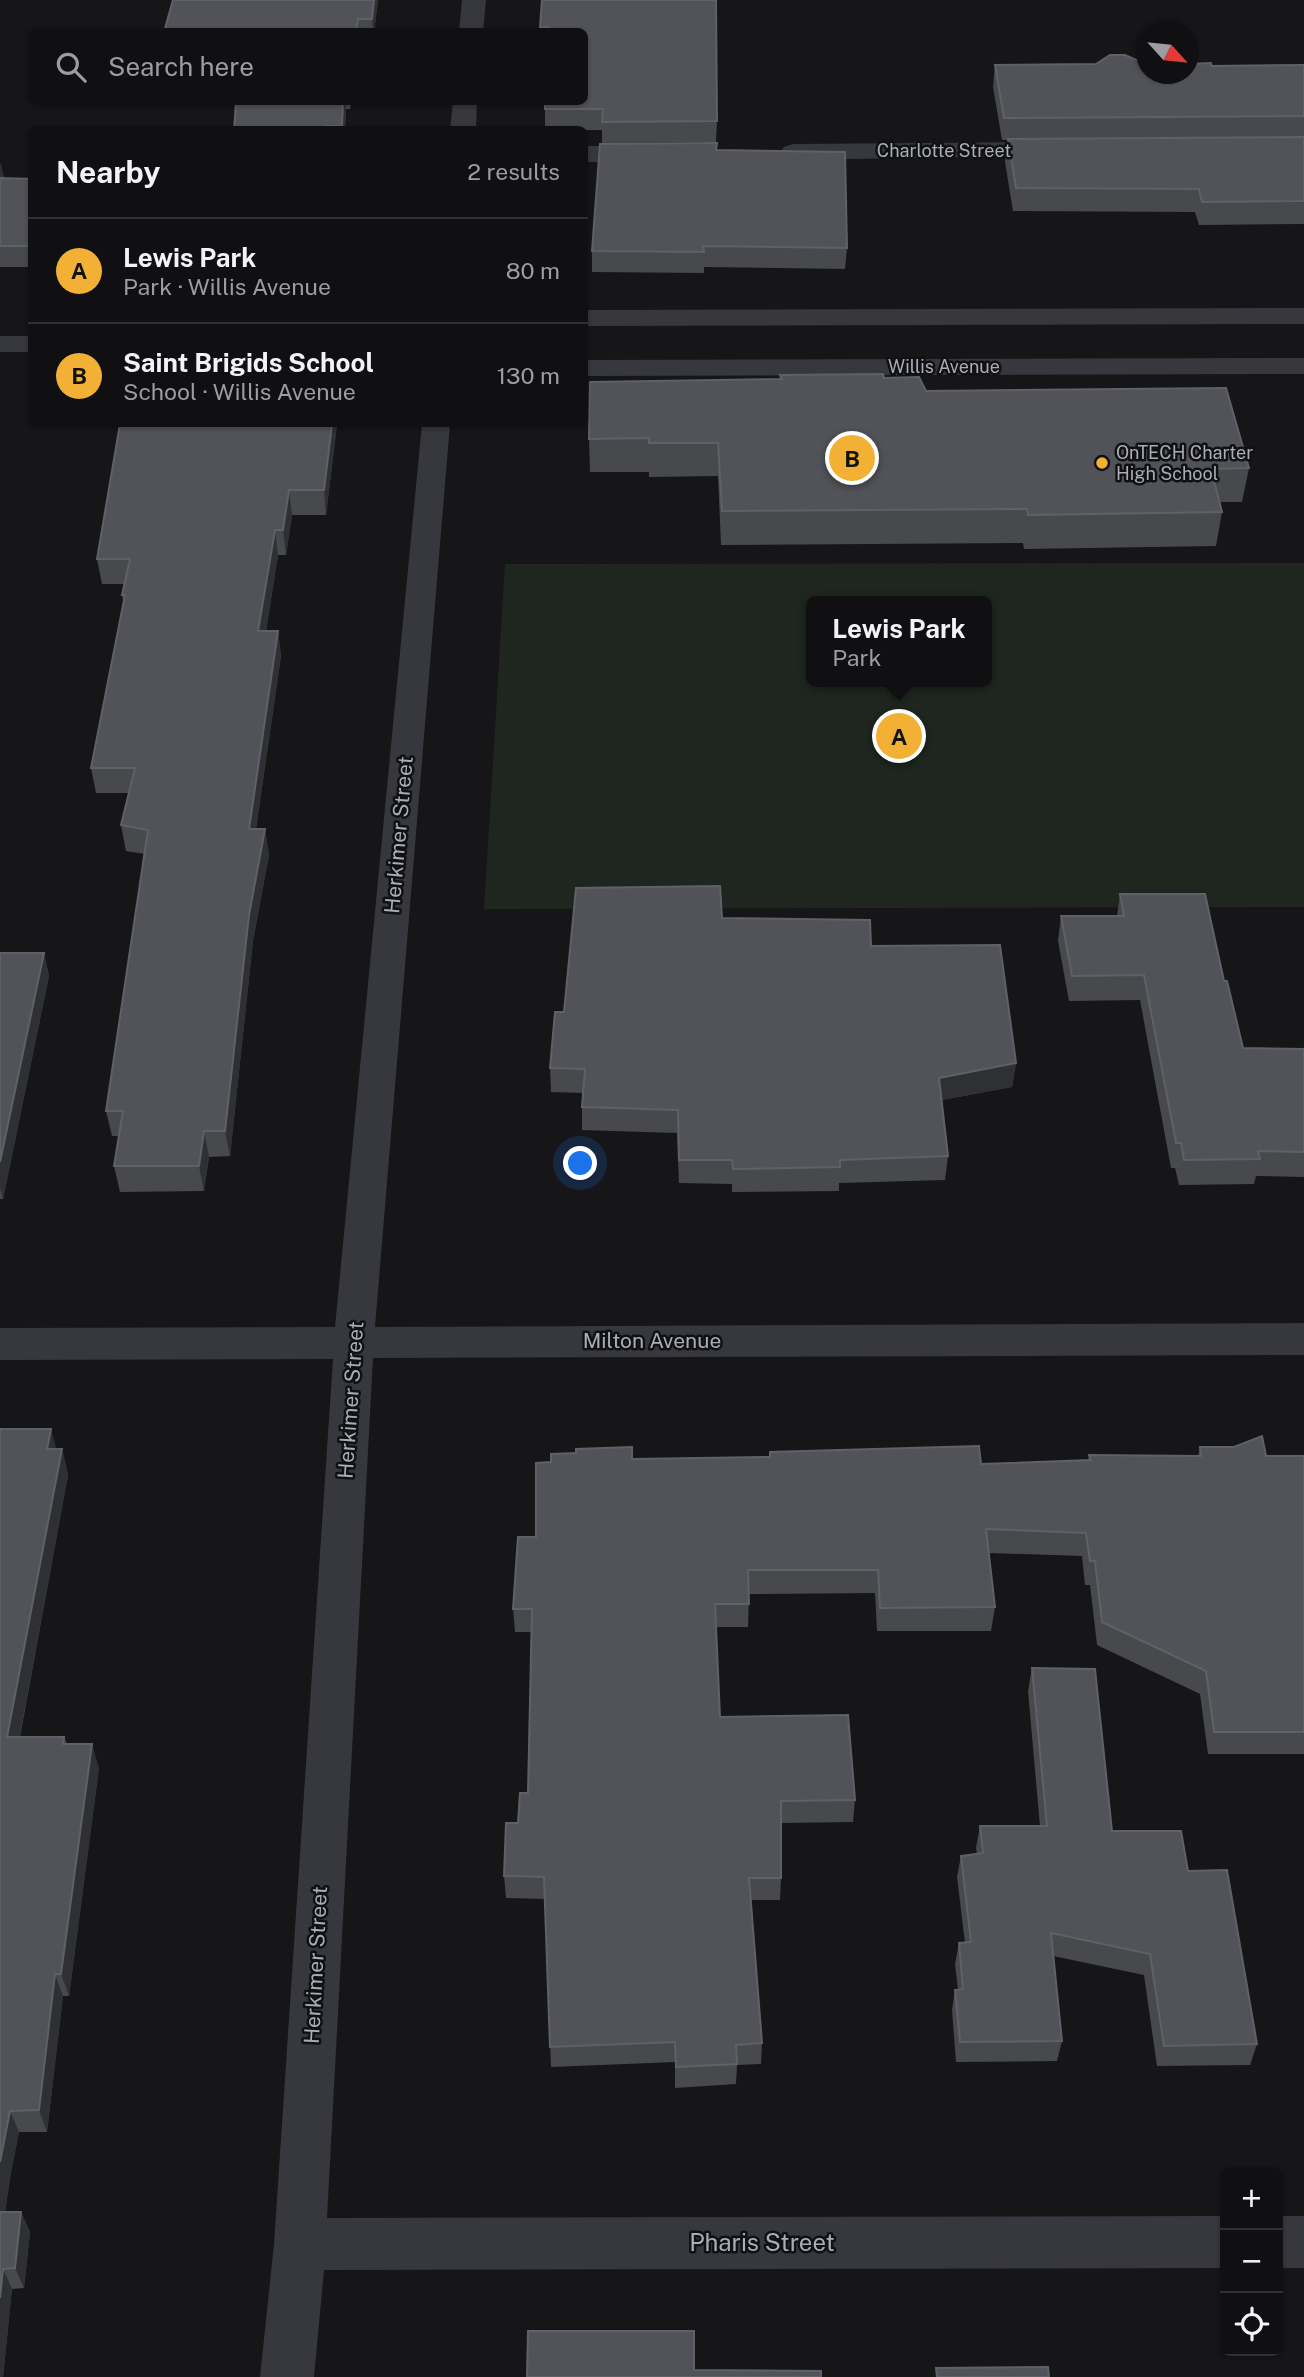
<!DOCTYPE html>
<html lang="en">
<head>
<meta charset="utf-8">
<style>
	:root { --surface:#101012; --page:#1e1e20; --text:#f1f3f6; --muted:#9c9d9f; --line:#303032; --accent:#f2b134 }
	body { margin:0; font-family:"Public Sans",sans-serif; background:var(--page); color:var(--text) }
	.controls { position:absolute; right:21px; bottom:21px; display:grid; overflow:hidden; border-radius:10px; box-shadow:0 2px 5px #0004 }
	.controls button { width:63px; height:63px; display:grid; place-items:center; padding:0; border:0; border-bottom:2px solid var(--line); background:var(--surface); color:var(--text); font:35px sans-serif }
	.compass { position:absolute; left:1136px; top:21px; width:63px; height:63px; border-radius:50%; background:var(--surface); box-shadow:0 2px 5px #0004; rotate:117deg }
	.you { position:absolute; left:581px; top:1164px; width:24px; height:24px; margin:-18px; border:5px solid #fff; border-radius:50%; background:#1a73e8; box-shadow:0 0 0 10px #1a73e833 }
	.badge { display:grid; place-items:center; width:46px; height:46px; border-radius:50%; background:var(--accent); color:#111; font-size:23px; font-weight:700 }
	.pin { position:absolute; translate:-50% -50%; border:4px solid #fff; box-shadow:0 2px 7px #0006 }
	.popup { position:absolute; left:806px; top:596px; width:186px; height:91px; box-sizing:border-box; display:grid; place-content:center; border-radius:10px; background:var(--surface); filter:drop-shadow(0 2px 5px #0005); font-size:23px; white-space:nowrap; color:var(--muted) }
	.popup b { font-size:26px; color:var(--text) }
	.popup::after { content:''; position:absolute; left:50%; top:100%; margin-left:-14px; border:14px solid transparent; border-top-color:var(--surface) }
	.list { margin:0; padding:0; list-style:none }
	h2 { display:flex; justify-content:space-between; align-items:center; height:91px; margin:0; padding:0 28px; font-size:30px }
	h2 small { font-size:23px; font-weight:400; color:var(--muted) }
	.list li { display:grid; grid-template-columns:46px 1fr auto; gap:21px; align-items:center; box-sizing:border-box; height:105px; padding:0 28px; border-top:2px solid var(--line) }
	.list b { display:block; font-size:26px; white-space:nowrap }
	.list p { margin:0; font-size:23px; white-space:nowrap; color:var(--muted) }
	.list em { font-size:23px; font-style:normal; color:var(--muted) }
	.icon { flex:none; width:38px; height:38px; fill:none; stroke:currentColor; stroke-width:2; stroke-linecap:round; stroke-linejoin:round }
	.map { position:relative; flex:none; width:1304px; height:2377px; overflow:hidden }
	.search { position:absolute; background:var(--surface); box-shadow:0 2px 5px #0004; left:28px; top:28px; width:560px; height:77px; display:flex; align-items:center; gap:18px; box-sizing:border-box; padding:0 24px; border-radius:10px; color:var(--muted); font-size:26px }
	.panel { position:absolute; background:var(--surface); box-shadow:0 2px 5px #0004; left:28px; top:126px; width:560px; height:301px; border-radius:10px }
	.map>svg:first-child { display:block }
	.green { fill:#1e261f; fill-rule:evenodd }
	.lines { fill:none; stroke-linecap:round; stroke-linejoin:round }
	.minor { fill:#37383d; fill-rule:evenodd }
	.wall { fill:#47494d }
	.shaded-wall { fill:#2f3033 }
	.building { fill:#525359; stroke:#5f6168; stroke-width:2 }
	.poi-dot { fill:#f2b134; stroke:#111113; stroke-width:2.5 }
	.labels { text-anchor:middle; stroke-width:5; stroke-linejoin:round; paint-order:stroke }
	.far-street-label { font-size:18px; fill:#a8adb8; stroke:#111113 }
	.far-poi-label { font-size:18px; fill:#a8adb8; stroke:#111113; text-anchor:start }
	.street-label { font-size:21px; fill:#a8adb8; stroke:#111113 }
	.near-street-label { font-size:24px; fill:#a8adb8; stroke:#111113 }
</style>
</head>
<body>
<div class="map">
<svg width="1304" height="2377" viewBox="0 0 1304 2377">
	<rect width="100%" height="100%" fill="#161618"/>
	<!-- green -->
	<path class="green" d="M1304,563v344l-820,2 21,-345zM811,601h175v81h-175z"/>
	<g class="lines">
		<!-- minor -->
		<g class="minor">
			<polygon points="462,0 486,0 483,32 459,32"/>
			<polygon points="453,102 477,102 476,130 450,130"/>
			<polygon points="1058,142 1067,145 1071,150 1067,155 793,160 784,157 780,152 784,147 793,144"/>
			<polygon points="584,146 652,146 661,149 665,154 661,159 652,162 584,162"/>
			<polygon points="1304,308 1304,324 584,326 584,310"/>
			<rect x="0" y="336" width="32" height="16"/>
			<polygon points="1304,358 1304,374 584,376 584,360"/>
			<polygon points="422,424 450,424 375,1327 1304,1323 1304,1355 373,1358 327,2218 1225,2216 1225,2268 324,2270 314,2377 260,2377 274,2244 333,1359 0,1360 0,1328 335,1327"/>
			<rect x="1278" y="2216" width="26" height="52"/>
		</g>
	</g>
	<!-- wall -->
	<g class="wall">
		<polygon points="173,0 378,0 374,32 164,32"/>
		<polygon points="542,0 717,121 716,142 602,143 602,130 545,130 545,109 584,32 540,32"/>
		<polygon points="1145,64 1212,66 1304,65 1304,224 1199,225 1195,212 1013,211 1005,162 1008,140 1002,140 993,87 995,65"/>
		<polygon points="236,102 351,102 350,109 346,109 345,130 234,130"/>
		<polygon points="716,150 847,248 845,269 704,267 704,273 592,272 592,251"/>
		<polygon points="0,163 4,178 32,179 32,267 0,267"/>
		<polygon points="780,375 884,378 926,391 1249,468 1242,502 1219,502 1222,512 1216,546 1024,549 1023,543 721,545 718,476 649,477 649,472 590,472 589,439 779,379"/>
		<polygon points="120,424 337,424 326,515 292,515 286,555 278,555 266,631 278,631 281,656 256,829 265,829 269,855 253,941 230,1156 209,1157 204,1191 120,1192 114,1166 119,1136 112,1136 106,1111 145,854 126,851 121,825 129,793 96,793 91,768 124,605 122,595 124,584 102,584 97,559"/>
		<polygon points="1120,894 1224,981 1243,1048 1304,1049 1304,1177 1256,1176 1254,1184 1179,1185 1175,1168 1171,1168 1140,1000 1069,1001 1058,941 1061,916 1117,916"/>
		<polygon points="722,918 1016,1063 1012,1087 942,1100 948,1156 945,1180 839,1183 839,1191 732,1192 732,1184 679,1183 677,1133 582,1130 582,1107 583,1093 551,1092 550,1068 564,1012"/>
		<polygon points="0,953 44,953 49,976 3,1199 0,1199"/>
		<polygon points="0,1429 57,1449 62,1449 68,1475 20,1737 64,1737 67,1744 99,1768 69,1996 63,1996 47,2132 19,2132 11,2172 5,2212 21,2212 30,2232 24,2288 12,2289 3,2377 0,2377"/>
		<polygon points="1200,1447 1266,1456 1304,1456 1304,1754 1208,1754 1200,1694 1097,1645 1090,1585 1085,1585 1082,1556 989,1553 995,1607 991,1631 877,1631 875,1593 749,1594 748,1627 716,1627 720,1717 855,1800 853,1822 781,1823 781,1878 780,1900 751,1900 762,2043 761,2064 737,2065 736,2084 675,2088 675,2062 551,2067 545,1899 506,1898 504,1876 518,1823 528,1793 531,1632 515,1632 513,1609 536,1537 632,1459 981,1464 1088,1460 1089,1455 1198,1456"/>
		<polygon points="1032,1668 1112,1831 1188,1871 1257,2044 1250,2065 1157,2066 1144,1975 1053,1956 1062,2041 1057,2061 956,2062 952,2010 955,1990 958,1990 955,1964 959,1943 965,1943 957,1877 961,1856 977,1854 976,1848 980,1826 1040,1826 1028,1691"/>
	</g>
	<!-- shaded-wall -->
	<g class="shaded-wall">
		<polygon points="374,0 378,0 374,32 373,32 372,19"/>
		<polygon points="343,102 345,102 346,109 345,130 342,130"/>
		<polygon points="1,163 5,184 0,197 0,166"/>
		<polygon points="332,424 337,424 326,515 324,490"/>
		<polygon points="289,490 292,515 286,555 283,530"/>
		<polygon points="275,530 278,555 262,657 258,631"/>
		<polygon points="278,631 281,656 252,855 249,829"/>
		<polygon points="265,829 269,855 253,941 230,1156 225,1131 249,915"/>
		<polygon points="44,953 49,976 3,1199 0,1188 0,1162"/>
		<polygon points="1016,1063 1012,1087 937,1101 939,1078"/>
		<polygon points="204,1131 209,1157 204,1191 199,1166"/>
		<polygon points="51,1429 58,1455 47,1449"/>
		<polygon points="62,1449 68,1475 15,1761 7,1737"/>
		<polygon points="92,1744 99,1768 69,1996 61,1974"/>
		<polygon points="55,1974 63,1996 47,2132 39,2110"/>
		<polygon points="10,2111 19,2132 11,2172 2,2232 0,2227 0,2162"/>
		<polygon points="21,2212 30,2232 24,2288 15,2268"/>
		<polygon points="3,2269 12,2289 3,2377 0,2377 0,2298"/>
	</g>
	<!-- building -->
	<g class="building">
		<polygon points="173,0 374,0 372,19 358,19 356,32 164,32"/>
		<polygon points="542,0 716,0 717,121 602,122 603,109 545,109 545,102 584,102 584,32 549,32 549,27 540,27"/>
		<polygon points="1110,55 1125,55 1146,64 1146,74 1188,74 1188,64 1211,63 1212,66 1304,65 1304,116 1004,118 995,65 1096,64"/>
		<polygon points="236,102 343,102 342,126 326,126 326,130 234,130"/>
		<polygon points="1304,137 1304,201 1202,202 1199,189 1016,188 1008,139"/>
		<polygon points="717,143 716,150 845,152 847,248 703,246 704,252 592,251 600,144"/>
		<polygon points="0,178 32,179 32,246 0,246"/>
		<polygon points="883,374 884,378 919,377 926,391 1226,388 1249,468 1211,469 1222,512 1028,515 1027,509 722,511 718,443 649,443 649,438 589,439 590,382 782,379 780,375"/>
		<polygon points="120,424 332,424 324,490 289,490 283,530 275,530 258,631 278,631 249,829 265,829 249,915 225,1131 204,1131 199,1166 114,1166 123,1111 106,1111 148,830 121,825 135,768 91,768 125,595 122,595 130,559 97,559"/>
		<polygon points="720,886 722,918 870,920 871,946 1000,945 1016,1063 939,1078 948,1156 840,1160 840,1167 733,1169 732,1160 679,1160 678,1110 582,1107 585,1069 550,1068 555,1012 564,1012 576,888"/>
		<polygon points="1120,894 1205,894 1224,981 1227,981 1243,1048 1304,1049 1304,1152 1258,1151 1260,1159 1184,1160 1181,1143 1176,1143 1144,975 1072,976 1061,916 1124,916"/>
		<polygon points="0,953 44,953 0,1162"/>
		<polygon points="0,1429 51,1429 47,1449 62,1449 7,1737 64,1737 63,1744 92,1744 61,1974 55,1974 39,2110 10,2111 0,2162"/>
		<polygon points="1262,1436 1266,1456 1304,1456 1304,1732 1214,1732 1206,1671 1102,1622 1095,1561 1090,1561 1086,1533 986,1529 995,1607 880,1608 878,1570 748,1570 749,1604 715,1604 720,1717 848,1715 855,1800 781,1801 781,1878 749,1878 762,2043 736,2045 737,2064 676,2067 675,2042 550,2047 544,1877 504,1876 506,1823 518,1823 520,1793 528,1793 532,1609 513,1609 518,1537 536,1537 536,1463 551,1462 551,1454 576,1453 576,1449 632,1447 632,1459 770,1457 770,1452 979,1446 981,1464 1091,1460 1089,1455 1201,1456 1200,1447 1234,1447"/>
		<polygon points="1032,1668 1095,1669 1112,1831 1181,1831 1188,1871 1227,1870 1257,2044 1164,2046 1150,1954 1051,1933 1062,2041 960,2042 955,1990 963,1989 959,1943 971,1942 961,1856 983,1853 980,1826 1047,1826"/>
		<polygon points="0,2212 21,2212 15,2268 3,2269 0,2298"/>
		<polygon points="528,2331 694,2331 694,2370 821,2371 821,2377 527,2377"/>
		<polygon points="1048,2367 1049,2377 937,2377 936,2368"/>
	</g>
	<!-- markers -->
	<circle class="poi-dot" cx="1102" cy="463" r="7"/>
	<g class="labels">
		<!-- far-street labels -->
		<g class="far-street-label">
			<text x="944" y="157">Charlotte Street</text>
			<text x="944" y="373">Willis Avenue</text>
		</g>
		<!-- far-poi labels -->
		<g class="far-poi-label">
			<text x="1116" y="459">OnTECH Charter<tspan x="1116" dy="21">High School</tspan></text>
		</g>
		<!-- street labels -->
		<g class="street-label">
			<text transform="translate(399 835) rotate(-85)" y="7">Herkimer Street</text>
			<text x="652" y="1348">Milton Avenue</text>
			<text transform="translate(351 1400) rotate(-86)" y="7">Herkimer Street</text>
			<text transform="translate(316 1965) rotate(-87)" y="7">Herkimer Street</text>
		</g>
		<!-- near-street labels -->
		<g class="near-street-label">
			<text x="762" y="2251">Pharis Street</text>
		</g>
	</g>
</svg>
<div class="controls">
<button>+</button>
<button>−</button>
<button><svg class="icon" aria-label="locate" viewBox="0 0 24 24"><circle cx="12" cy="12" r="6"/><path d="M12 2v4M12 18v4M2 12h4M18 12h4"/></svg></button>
</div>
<svg class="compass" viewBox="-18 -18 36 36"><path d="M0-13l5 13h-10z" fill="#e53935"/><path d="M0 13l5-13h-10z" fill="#9c9d9f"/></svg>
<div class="you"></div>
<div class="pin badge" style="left:899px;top:736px">A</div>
<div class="popup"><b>Lewis Park</b>Park</div>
<div class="pin badge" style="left:852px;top:458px">B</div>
<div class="search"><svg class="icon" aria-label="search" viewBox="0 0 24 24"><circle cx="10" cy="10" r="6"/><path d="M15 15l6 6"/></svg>Search here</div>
<section class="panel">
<h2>Nearby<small>2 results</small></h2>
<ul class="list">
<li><span class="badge">A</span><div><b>Lewis Park</b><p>Park · Willis Avenue</p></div><em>80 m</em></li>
<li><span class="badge">B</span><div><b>Saint Brigids School</b><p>School · Willis Avenue</p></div><em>130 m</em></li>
</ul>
</section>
</div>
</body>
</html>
